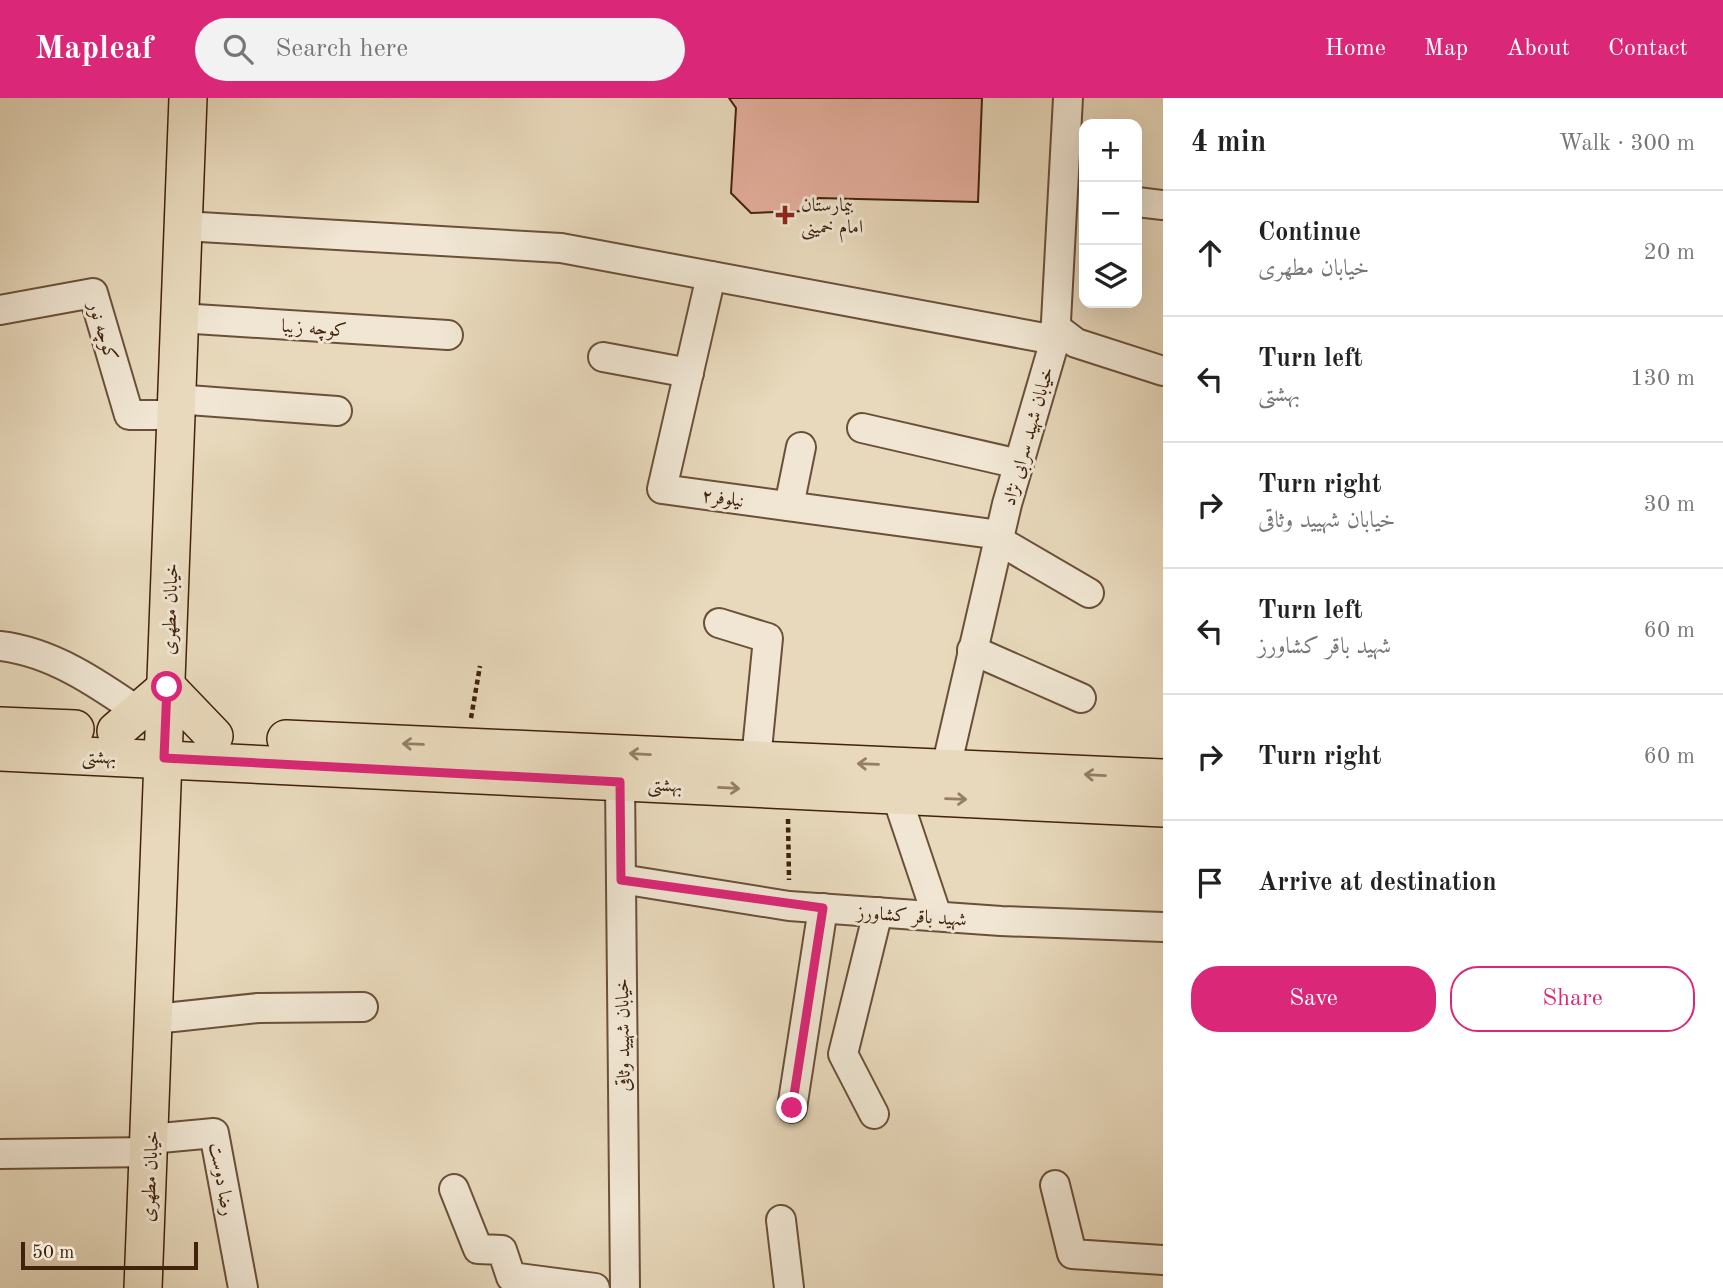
<!DOCTYPE html>
<html lang="en">
<head>
<meta charset="utf-8">
<style>
	:root { --surface:#fff; --page:#f2f2f2; --text:#222; --muted:#767676; --line:#e0e0e0; --accent:#db2777 }
	body { margin:0; font-family:"Old Standard TT",Amiri,serif; background:var(--page); color:var(--text) }
	.controls { position:absolute; right:21px; top:21px; display:grid; overflow:hidden; border-radius:14px; box-shadow:0 7px 28px #0002 }
	.controls button { width:63px; height:63px; display:grid; place-items:center; padding:0; border:0; border-bottom:2px solid var(--line); background:var(--surface); color:var(--text); font:35px sans-serif }
	.scale { position:absolute; left:21px; bottom:18px; width:177px; box-sizing:border-box; padding-left:7px; border:4px solid #41220c; border-top:0; font-size:19px; line-height:24px; white-space:nowrap; color:#41220c; -webkit-text-stroke:5px #f0e6d3; paint-order:stroke }
	.stop { position:absolute; width:21px; height:21px; margin:-16px; border:5px solid #db2777; border-radius:50%; background:#fff }
	.stop.end { background:#db2777; border-color:#fff; box-shadow:0 2px 7px #0008 }
	.list { margin:0; padding:0; list-style:none }
	h2 { display:flex; justify-content:space-between; align-items:center; height:91px; margin:0; padding:0 28px; font-size:30px }
	h2 small { font-size:23px; font-weight:400; color:var(--muted) }
	.list li { display:grid; grid-template-columns:46px 1fr auto; gap:21px; align-items:center; box-sizing:border-box; height:126px; padding:0 28px; border-top:2px solid var(--line) }
	.list b { display:block; font-size:26px; white-space:nowrap }
	.list p { margin:0; font-size:23px; white-space:nowrap; color:var(--muted) }
	.list em { font-size:23px; font-style:normal; color:var(--muted) }
	.actions { display:flex; gap:14px; padding:21px 28px }
	.actions a { flex:1; padding:16px 0; border:2px solid var(--accent); border-radius:28px; text-align:center; font-size:24px; color:var(--accent) }
	.actions .main { background:var(--accent); color:#fff }
	.icon { flex:none; width:38px; height:38px; fill:none; stroke:currentColor; stroke-width:2; stroke-linecap:round; stroke-linejoin:round }
	.map { position:relative; flex:none; width:1163px; height:1190px; overflow:hidden }
	header { display:flex; align-items:center; gap:42px; box-sizing:border-box; height:98px; padding:0 35px; background:var(--accent); color:#fff }
	header strong { font-size:33px }
	nav { display:flex; gap:38px; margin-inline-start:auto; font-size:24px }
	.search { width:490px; height:63px; background:var(--page); display:flex; align-items:center; gap:18px; box-sizing:border-box; padding:0 24px; border-radius:38px; color:var(--muted); font-size:26px }
	main { display:flex }
	aside { flex:1; background:var(--surface) }
	.map>svg:first-child { display:block }
	.building { fill:#e5af9e; stroke:#41220c; stroke-width:2 }
	.lines { fill:none; stroke-linecap:round; stroke-linejoin:round }
	.minor-casing { stroke:#6b5038; stroke-width:32 }
	.major-casing { stroke:#41220c; stroke-width:40 }
	.path { stroke:#41220c; stroke-width:4.5; stroke-dasharray:5 3.5; stroke-linecap:butt }
	.minor { stroke:#f0e6d3; stroke-width:28 }
	.major { stroke:#e8d9bc; stroke-width:37 }
	.oneway { stroke:#947e64 }
	.route { stroke:#db2777; stroke-width:9 }
	.poi-dot { fill:#8f2418; stroke:#f0e6d3; stroke-width:2.5 }
	.labels { text-anchor:middle; stroke-width:6; stroke-linejoin:round; paint-order:stroke }
	.poi-label { font-size:19px; fill:#41220c; stroke:#f0e6d3; text-anchor:start }
	.street-label { font-size:19px; fill:#41220c; stroke:#f0e6d3 }
</style>
</head>
<body>
<header>
<strong>Mapleaf</strong>
<div class="search"><svg class="icon" aria-label="search" viewBox="0 0 24 24"><circle cx="10" cy="10" r="6"/><path d="M15 15l6 6"/></svg>Search here</div>
<nav><a>Home</a><a>Map</a><a>About</a><a>Contact</a></nav>
</header>
<main>
<div class="map">
<svg width="1163" height="1190" viewBox="0 0 1163 1190">
	<rect width="100%" height="100%" fill="#e8d9bc"/>
	<filter id="stains"><feTurbulence type="fractalNoise" baseFrequency=".00286" numOctaves="4"/><feColorMatrix values="0 0 0 0 .2 0 0 0 0 .09 0 0 0 0 .02 0 0 0 .5 -.17"/></filter>
	<radialGradient id="worn" r=".72"><stop offset=".6" stop-color="#630" stop-opacity="0"/><stop offset="1" stop-color="#630" stop-opacity=".3"/></radialGradient>
	<!-- building -->
	<polygon class="building" points="729,0 982,0 978,104 818,100 804,113 751,115 731,95 736,10"/>
	<g class="lines">
		<!-- minor casing -->
		<g class="minor-casing">
			<g id="minor">
				<polyline points="1137,104 1163,107"/>
				<polyline points="183,128 561,150 1055,242"/>
				<polyline points="711,178 662,391 1000,437"/>
				<polyline points="0,212 93,195 129,317 175,317"/>
				<polyline points="179,220 448,237"/>
				<polyline points="1055,229 1076,245 1163,273"/>
				<polyline points="603,259 689,275"/>
				<polyline points="175,301 337,313"/>
				<polyline points="862,330 1019,366"/>
				<polyline points="789,408 801,349"/>
				<polyline points="998,442 1089,495"/>
				<polyline points="719,525 768,540 756,662"/>
				<path d="M0,548c52,6 97,37 139,66"/>
				<polyline points="972,552 1081,600"/>
				<polyline points="946,670 1007,406 1055,242 1068,0"/>
				<polyline points="620,684 625,1190"/>
				<polyline points="897,699 937,818"/>
				<polyline points="621,781 789,808 1001,823 1163,829"/>
				<polyline points="155,921 258,910 363,909"/>
				<polyline points="792,1010 823,810"/>
				<polyline points="874,1016 843,956 878,814"/>
				<polyline points="150,1041 214,1035 243,1190"/>
				<polyline points="0,1056 150,1054"/>
				<polyline points="1055,1087 1072,1156 1163,1162"/>
				<polyline points="454,1091 478,1151 502,1152 511,1179 595,1190"/>
				<polyline points="781,1122 789,1190"/>
			</g>
		</g>
		<!-- major casing -->
		<g class="major-casing">
			<g id="major">
				<polyline points="0,628 75,631"/>
				<polyline points="116,633 167,589 214,638"/>
				<polyline points="286,641 1163,680"/>
				<polyline points="0,654 1163,710"/>
				<polyline points="143,1190 188,0"/>
			</g>
		</g>
		<!-- path -->
		<g class="path">
			<polyline points="471,620 480,568"/>
			<polyline points="788,721 789,782"/>
		</g>
		<!-- minor -->
		<use href="#minor" class="minor"/>
		<!-- major -->
		<use href="#major" class="major"/>
	</g>
	<!-- one-way arrows -->
	<defs><path id="oneway-shaft" d="M-6 0H5M1.5-3L5.5 0L1.5 3" fill="none" stroke-width="1.6" stroke-linecap="round" stroke-linejoin="round" transform="scale(1.75)"/></defs>
	<g class="oneway">
		<use href="#oneway-shaft" transform="translate(413 646) rotate(-178)"/>
		<use href="#oneway-shaft" transform="translate(640 656) rotate(-177)"/>
		<use href="#oneway-shaft" transform="translate(868 666) rotate(-178)"/>
		<use href="#oneway-shaft" transform="translate(1095 677) rotate(-177)"/>
		<use href="#oneway-shaft" transform="translate(729 690) rotate(3)"/>
		<use href="#oneway-shaft" transform="translate(956 701) rotate(2)"/>
	</g>
	<g class="lines">
		<!-- route -->
		<polyline class="route" points="167,589 164,660 620,684 621,782 823,810 792,1010"/>
	</g>
	<!-- markers -->
	<path class="poi-dot" d="M781.5 106.5h7v7h7v7h-7v7h-7v-7h-7v-7h7z"/>
	<g class="labels">
		<!-- poi labels -->
		<g class="poi-label">
			<text x="801" y="113">بیمارستان<tspan x="801" dy="22">امام خمینی</tspan></text>
		</g>
		<!-- street labels -->
		<g class="street-label">
			<text transform="translate(314 229) rotate(4)" y="7">کوچه زیبا</text>
			<text transform="translate(104 233) rotate(73)" y="7">کوچه نور</text>
			<text transform="translate(1027 338) rotate(-74)" y="7">خیابان شهید سرابی نژاد</text>
			<text transform="translate(723 399) rotate(8)" y="7">نیلوفر۲</text>
			<text transform="translate(169 511) rotate(-88)" y="7">خیابان مطهری</text>
			<text transform="translate(99 658) rotate(2)" y="7">بهشتی</text>
			<text transform="translate(665 686) rotate(3)" y="7">بهشتی</text>
			<text transform="translate(912 817) rotate(4)" y="7">شهید باقر کشاورز</text>
			<text transform="translate(622 937) rotate(-91)" y="7">خیابان شهیید وثاقی</text>
			<text transform="translate(149 1078) rotate(-87)" y="7">خیابان مطهری</text>
			<text transform="translate(223 1081) rotate(80)" y="7">رضا دوست</text>
		</g>
	</g>
	<rect width="100%" height="100%" filter="url(#stains)"/>
	<rect width="100%" height="100%" fill="url(#worn)"/>
</svg>
<div class="controls">
<button>+</button>
<button>−</button>
<button><svg class="icon" aria-label="layers" viewBox="0 0 24 24"><path d="M12 4l9 5-9 5-9-5zM3 14l9 5 9-5"/></svg></button>
</div>
<div class="scale">50 m</div>
<div class="stop" style="left:167px;top:589px"></div>
<div class="stop end" style="left:792px;top:1010px"></div>
</div>
<aside>
<h2>4 min<small>Walk · 300 m</small></h2>
<ul class="list">
<li><svg class="icon" aria-label="ahead" viewBox="0 0 24 24"><path d="M12 20V5M6 11l6-6 6 6"/></svg><div><b>Continue</b><p>خیابان مطهری</p></div><em>20 m</em></li>
<li><svg class="icon" aria-label="left" viewBox="0 0 24 24"><path d="M17 20v-9H6M10 6l-5 5 5 5"/></svg><div><b>Turn left</b><p>بهشتی</p></div><em>130 m</em></li>
<li><svg class="icon" aria-label="right" viewBox="0 0 24 24"><path d="M7 20v-9h11M14 6l5 5-5 5"/></svg><div><b>Turn right</b><p>خیابان شهیید وثاقی</p></div><em>30 m</em></li>
<li><svg class="icon" aria-label="left" viewBox="0 0 24 24"><path d="M17 20v-9H6M10 6l-5 5 5 5"/></svg><div><b>Turn left</b><p>شهید باقر کشاورز</p></div><em>60 m</em></li>
<li><svg class="icon" aria-label="right" viewBox="0 0 24 24"><path d="M7 20v-9h11M14 6l5 5-5 5"/></svg><div><b>Turn right</b></div><em>60 m</em></li>
<li><svg class="icon" aria-label="arrive" viewBox="0 0 24 24"><path d="M6 21V4h12l-3 4 3 4H6"/></svg><div><b>Arrive at destination</b></div></li>
</ul>
<div class="actions"><a class="main">Save</a><a>Share</a></div>
</aside>
</main>
</body>
</html>
